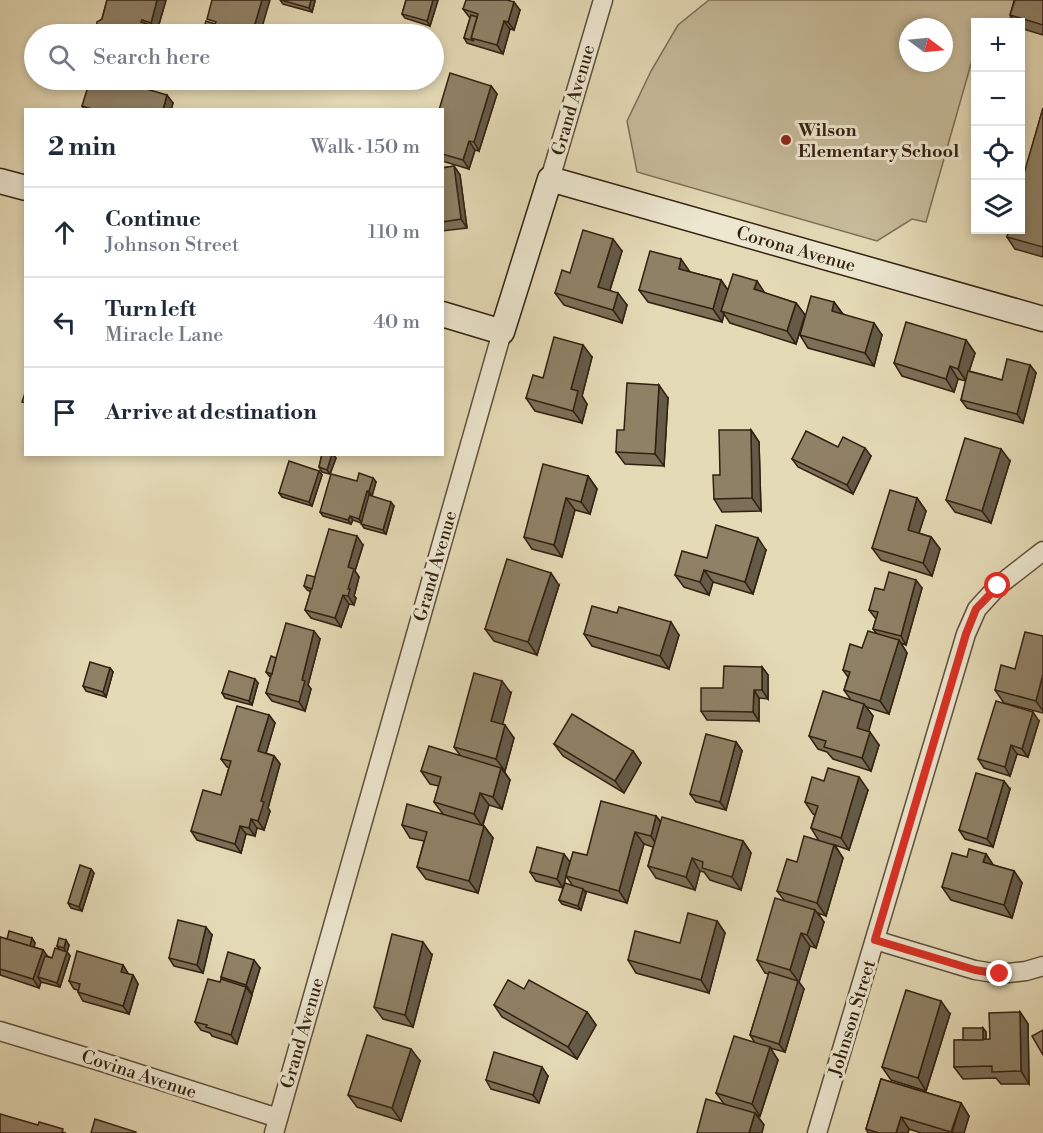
<!DOCTYPE html>
<html lang="en">
<head>
<meta charset="utf-8">
<style>
	:root { --surface:#fff; --page:#f6f6f7; --text:#1f2937; --muted:#747a83; --line:#e0e1e3 }
	body { margin:0; font-family:"Libre Bodoni",serif; background:var(--page); color:var(--text) }
	.controls { position:absolute; right:18px; top:18px; display:grid; overflow:hidden; border-radius:0px; box-shadow:0 3px 9px #0003 }
	.controls button { width:54px; height:54px; display:grid; place-items:center; padding:0; border:0; border-bottom:2px solid var(--line); background:var(--surface); color:var(--text); font:30px sans-serif }
	.compass { position:absolute; left:899px; top:18px; width:54px; height:54px; border-radius:50%; background:var(--surface); box-shadow:0 3px 9px #0003; rotate:106deg }
	.stop { position:absolute; width:18px; height:18px; margin:-14px; border:4px solid #d93025; border-radius:50%; background:#fff }
	.stop.end { background:#d93025; border-color:#fff; box-shadow:0 2px 6px #0008 }
	.list { margin:0; padding:0; list-style:none }
	h2 { display:flex; justify-content:space-between; align-items:center; height:78px; margin:0; padding:0 24px; font-size:26px }
	h2 small { font-size:20px; font-weight:400; color:var(--muted) }
	.list li { display:grid; grid-template-columns:39px 1fr auto; gap:18px; align-items:center; box-sizing:border-box; height:90px; padding:0 24px; border-top:2px solid var(--line) }
	.list b { display:block; font-size:22px; white-space:nowrap }
	.list p { margin:0; font-size:20px; white-space:nowrap; color:var(--muted) }
	.list em { font-size:20px; font-style:normal; color:var(--muted) }
	.icon { flex:none; width:33px; height:33px; fill:none; stroke:currentColor; stroke-width:2; stroke-linecap:round; stroke-linejoin:round }
	.map { position:relative; flex:none; width:1043px; height:1133px; overflow:hidden }
	.search { position:absolute; background:var(--surface); box-shadow:0 3px 9px #0003; left:24px; top:24px; width:420px; height:66px; display:flex; align-items:center; gap:15px; box-sizing:border-box; padding:0 21px; border-radius:33px; color:var(--muted); font-size:22px }
	.panel { position:absolute; background:var(--surface); box-shadow:0 3px 9px #0003; left:24px; top:108px; width:420px; height:348px; border-radius:0px }
	.map>svg:first-child { display:block }
	.green { fill:#c6bb9a; stroke:#7c6e55; stroke-width:1.5; fill-rule:evenodd }
	.lines { fill:none; stroke-linecap:round; stroke-linejoin:round }
	.street-casing { stroke:#5e4f3a; stroke-width:21 }
	.secondary-casing { stroke:#322110; stroke-width:27 }
	.street { stroke:#ede7d0; stroke-width:18 }
	.secondary { stroke:#ede7d0; stroke-width:24 }
	.wall { fill:#7b6f58; stroke:#322110; stroke-width:1.5; fill-rule:evenodd }
	.shaded-wall { fill:#645a47; stroke:#322110; stroke-width:1.5 }
	.building { fill:#8f8166; stroke:#322110; stroke-width:1.5 }
	.route { stroke:#d93025; stroke-width:8 }
	.poi-dot { fill:#8f2418; stroke:#ede7d0; stroke-width:2 }
	.labels { text-anchor:middle; stroke-width:6; stroke-linejoin:round; paint-order:stroke }
	.street-label { font-size:18px; fill:#322110; stroke:#ede7d0 }
	.poi-label { font-size:18px; font-weight:bold; fill:#322110; stroke:#ede7d0; text-anchor:start }
</style>
</head>
<body>
<div class="map">
<svg width="1043" height="1133" viewBox="0 0 1043 1133">
	<rect width="100%" height="100%" fill="#e4dab6"/>
	<filter id="stains"><feTurbulence type="fractalNoise" baseFrequency=".00333" numOctaves="4"/><feColorMatrix values="0 0 0 0 .2 0 0 0 0 .09 0 0 0 0 .02 0 0 0 .5 -.17"/></filter>
	<radialGradient id="worn" r=".72"><stop offset=".6" stop-color="#630" stop-opacity="0"/><stop offset="1" stop-color="#630" stop-opacity=".3"/></radialGradient>
	<!-- green -->
	<path class="green" d="M709,0h306l-6,22h-33l-1,28 -49,172 -14,-3 -35,22 -240,-69 -10,-51 24,-50 27,-46zM908,27h36v36h-36z"/>
	<g class="lines">
		<!-- street casing -->
		<g class="street-casing">
			<g id="street">
				<polyline points="550,179 603,0"/>
				<polyline points="875,940 975,970 1000,974 1026,971 1043,966"/>
				<polyline points="0,1031 99,1061 278,1118"/>
				<polyline points="274,1133 502,332"/>
				<polyline points="817,1133 966,634 977,609 998,586 1043,551"/>
			</g>
		</g>
		<!-- secondary casing -->
		<g class="secondary-casing">
			<g id="secondary">
				<polyline points="0,181 26,188"/>
				<polyline points="442,314 502,332 550,179 1043,319"/>
			</g>
		</g>
		<!-- street -->
		<use href="#street" class="street"/>
		<!-- secondary -->
		<use href="#secondary" class="secondary"/>
	</g>
	<!-- wall -->
	<g class="wall">
		<polygon points="107,0 166,0 157,31 154,31 155,34 99,34 98,33"/>
		<polygon points="280,0 314,0 315,1 312,12 283,4"/>
		<polygon points="406,0 438,0 430,26 405,18 402,14"/>
		<polygon points="1014,0 1043,0 1043,35 1020,28 1020,22 1015,22 1010,15 1014,1"/>
		<polygon points="463,9 520,10 514,30 510,29 503,54 467,43 464,38 470,18"/>
		<polygon points="136,85 173,103 171,110 85,110 82,106"/>
		<polygon points="491,86 497,94 479,151 475,150 469,169 442,161 442,110"/>
		<polygon points="1043,108 1043,257 1015,249 1007,237"/>
		<polygon points="454,166 460,175 467,228 442,231 442,168"/>
		<polygon points="622,251 610,290 627,305 622,323 564,305 555,293 570,273"/>
		<polygon points="690,272 721,280 728,290 765,293 796,303 805,315 796,344 730,323 724,314 722,322 648,302 639,290"/>
		<polygon points="834,302 843,314 882,335 874,366 808,348 800,335"/>
		<polygon points="966,340 975,353 969,371 1002,380 1030,365 1036,373 1023,423 967,408 961,400 966,381 958,379 954,392 902,376 894,363"/>
		<polygon points="592,357 582,396 587,404 582,423 535,411 526,398 543,378"/>
		<polygon points="668,398 664,466 625,464 616,452 624,430"/>
		<polygon points="751,430 759,442 761,511 722,512 714,499 720,475"/>
		<polygon points="322,454 333,454 336,458 330,474 322,472 319,467"/>
		<polygon points="871,456 853,494 798,467 792,459"/>
		<polygon points="1010,461 991,523 955,512 946,500"/>
		<polygon points="319,471 322,475 312,506 282,497 279,493"/>
		<polygon points="588,476 597,489 590,514 575,510 562,557 532,549 524,537"/>
		<polygon points="373,478 376,482 372,496 370,496 394,506 386,534 364,528 361,523 353,520 351,524 323,516 320,512 357,481"/>
		<polygon points="917,498 926,511 919,533 931,537 940,549 932,576 881,560 872,548"/>
		<polygon points="363,545 355,571 359,577 354,596 356,598 354,605 349,604 341,627 311,618 305,610 311,592 307,590 304,586 315,577"/>
		<polygon points="766,550 753,594 713,582 709,595 684,587 675,575 707,558"/>
		<polygon points="559,585 537,655 494,641 485,629"/>
		<polygon points="922,588 906,645 901,643 907,653 889,714 866,707 873,716 868,732 879,745 871,771 833,759 827,752 818,749 809,736 851,700 844,690 848,677 843,670 862,648 877,634 873,629 876,619 869,610 884,590"/>
		<polygon points="584,634 679,635 669,669 592,646"/>
		<polygon points="1043,636 1043,713 1004,703 995,690 1015,669"/>
		<polygon points="320,639 308,685 311,689 305,711 272,701 266,693 271,677 269,676 266,672 276,658"/>
		<polygon points="762,667 768,675 768,699 759,698 759,721 707,720 701,711 723,688"/>
		<polygon points="110,668 113,672 106,697 86,691 83,686"/>
		<polygon points="258,683 252,705 225,698 222,693"/>
		<polygon points="511,693 502,724 514,738 505,771 504,771 510,780 502,809 489,805 483,825 484,826 493,838 478,893 426,879 417,867 424,841 410,838 402,825 443,814 434,802 439,786 430,784 421,771 460,755 454,747"/>
		<polygon points="269,715 275,723 266,753 274,756 280,764 268,808 270,811 264,830 257,828 255,836 246,834 241,853 197,840 191,831 221,795 229,768 227,767 221,759"/>
		<polygon points="1039,721 1028,757 1017,754 1010,776 984,768 978,759"/>
		<polygon points="736,742 742,751 726,810 696,802 690,794"/>
		<polygon points="554,744 633,751 641,763 624,793 563,756"/>
		<polygon points="824,781 868,790 849,850 835,845 843,858 826,916 818,913 824,922 816,948 810,946 799,982 804,989 785,1052 770,1048 778,1060 760,1116 757,1115 764,1125 724,1104 716,1093 755,1043 750,1035 769,974 765,973 757,960 784,900 777,891 797,862 819,841 811,828 815,815 813,814 805,802"/>
		<polygon points="1010,789 993,847 965,839 959,830"/>
		<path d="M656,816l5,6 82,19 8,12 -10,37 -31,-10 -6,-8 -4,-1 -5,19 -39,-12 -8,-12 5,-19 -9,-3 -17,59 -42,-12 1,2 -5,17 -19,-6 -3,-4 4,-12 -27,-7 -6,-9 40,-10 17,-7zM566,876l7,10 -9,-1z"/>
		<polygon points="986,854 993,865 1014,871 1022,883 1012,918 951,900 942,887 967,857"/>
		<polygon points="94,873 82,911 71,908 68,903"/>
		<polygon points="717,921 725,933 709,993 636,973 628,960 680,943"/>
		<polygon points="212,935 203,973 174,966 169,958"/>
		<polygon points="0,937 7,939 32,938 35,943 34,947 43,950 47,956 52,958 59,949 57,946 69,945 67,952 70,956 60,987 41,982 39,988 0,975"/>
		<polygon points="432,955 413,1027 383,1019 374,1007"/>
		<polygon points="123,965 128,974 133,975 138,984 129,1014 83,1001 78,992 78,990 74,989 69,981"/>
		<polygon points="260,968 252,994 251,993 252,995 237,1044 212,1036 210,1033 201,1030 195,1022 222,979 221,977"/>
		<polygon points="524,989 587,1012 596,1025 577,1059 502,1017 494,1005"/>
		<polygon points="1020,1012 1028,1024 1029,1084 1001,1084 996,1078 963,1079 954,1067 983,1028 986,1032 986,1040 990,1039"/>
		<polygon points="950,1014 926,1091 891,1080 882,1067"/>
		<polygon points="420,1061 401,1121 357,1107 348,1095"/>
		<polygon points="548,1076 539,1103 491,1089 486,1080"/>
		<polygon points="881,1079 961,1103 969,1116 964,1133 921,1133 909,1129 908,1133 868,1133 866,1129"/>
	</g>
	<!-- shaded-wall -->
	<g class="shaded-wall">
		<polygon points="157,0 166,0 157,31 151,23"/>
		<polygon points="262,0 270,0 260,34 252,34"/>
		<polygon points="311,0 314,0 315,1 312,12 309,8"/>
		<polygon points="433,0 438,0 430,26 427,21"/>
		<polygon points="514,2 520,10 514,30 508,22"/>
		<polygon points="504,21 510,29 503,54 497,45"/>
		<polygon points="150,25 156,33 155,34 147,34"/>
		<polygon points="133,80 138,80 134,91 131,87"/>
		<polygon points="491,86 497,94 479,151 474,142"/>
		<polygon points="167,95 173,103 171,110 163,110"/>
		<polygon points="469,141 475,150 469,169 463,160"/>
		<polygon points="454,166 460,175 467,228 461,219"/>
		<polygon points="613,239 622,251 607,299 598,287"/>
		<polygon points="681,259 690,272 679,269"/>
		<polygon points="721,280 729,292 721,311 724,314 722,322 713,309"/>
		<polygon points="757,281 765,293 754,289"/>
		<polygon points="618,293 627,305 622,323 613,310"/>
		<polygon points="834,302 843,315 832,311"/>
		<polygon points="796,303 805,315 796,344 787,331"/>
		<polygon points="874,323 882,335 874,366 865,353"/>
		<polygon points="966,340 975,353 966,381 958,369"/>
		<polygon points="583,345 592,357 582,396 587,404 582,423 573,411 571,389"/>
		<polygon points="1030,365 1036,373 1023,423 1017,414"/>
		<polygon points="950,366 958,379 954,392 946,379"/>
		<polygon points="659,385 668,398 664,466 655,454"/>
		<polygon points="751,430 759,442 761,511 752,498"/>
		<polygon points="865,448 871,456 853,494 847,485"/>
		<polygon points="1001,449 1010,461 991,523 982,511"/>
		<polygon points="332,454 336,458 330,474 327,470"/>
		<polygon points="319,471 322,475 312,506 309,502"/>
		<polygon points="588,476 597,489 590,514 581,502"/>
		<polygon points="373,478 376,482 372,496 369,491"/>
		<polygon points="367,491 370,495 362,523 359,519"/>
		<polygon points="566,498 575,510 562,557 554,545"/>
		<polygon points="917,498 926,511 916,542 908,530"/>
		<polygon points="391,502 394,506 386,534 383,530"/>
		<polygon points="350,516 353,520 351,524 348,520"/>
		<polygon points="357,536 363,545 355,571 359,577 354,596 356,598 354,605 348,596 348,567"/>
		<polygon points="931,537 940,549 932,576 923,563"/>
		<polygon points="758,538 766,550 753,594 745,582"/>
		<polygon points="704,570 713,582 709,595 700,582"/>
		<polygon points="551,573 559,585 537,655 528,642"/>
		<polygon points="916,580 922,588 906,645 901,636"/>
		<polygon points="343,595 349,604 341,627 335,618"/>
		<polygon points="671,622 679,635 669,669 660,656"/>
		<polygon points="314,631 320,639 308,685 311,689 305,711 299,702 302,680"/>
		<polygon points="899,640 907,653 889,714 880,701"/>
		<polygon points="762,667 768,675 768,699 762,690"/>
		<polygon points="110,668 113,672 106,697 103,692"/>
		<polygon points="1043,674 1043,711 1036,701"/>
		<polygon points="255,679 258,683 252,705 249,701"/>
		<polygon points="502,681 511,693 500,734 491,721"/>
		<polygon points="754,690 759,698 759,721 753,712"/>
		<polygon points="864,704 873,716 866,741 857,728"/>
		<polygon points="1033,712 1039,721 1028,757 1022,749"/>
		<polygon points="269,715 275,723 264,760 258,751"/>
		<polygon points="505,725 514,738 505,771 496,759"/>
		<polygon points="870,732 879,745 871,771 862,758"/>
		<polygon points="736,742 742,751 726,810 720,802"/>
		<polygon points="1011,745 1017,754 1010,776 1005,767"/>
		<polygon points="633,751 641,763 624,793 615,781"/>
		<polygon points="274,756 280,764 268,808 270,811 264,830 258,821 261,801"/>
		<polygon points="501,768 510,780 502,809 493,797"/>
		<polygon points="859,777 868,790 849,850 841,838"/>
		<polygon points="1004,781 1010,789 993,847 987,839"/>
		<polygon points="480,793 489,805 482,826 474,814"/>
		<polygon points="656,816 665,828 659,849 651,836"/>
		<polygon points="251,819 257,828 255,836 249,828"/>
		<polygon points="240,826 246,834 241,853 235,844"/>
		<polygon points="484,826 493,838 478,893 469,881"/>
		<polygon points="635,832 644,844 627,903 619,891"/>
		<polygon points="743,841 751,853 741,890 732,877"/>
		<polygon points="834,845 843,858 826,916 817,903"/>
		<polygon points="564,854 570,862 563,888 557,879"/>
		<polygon points="986,854 994,866 983,862"/>
		<polygon points="692,858 700,871 695,890 686,877"/>
		<polygon points="91,869 94,873 82,911 79,907"/>
		<polygon points="1014,871 1022,883 1012,918 1004,905"/>
		<polygon points="583,889 586,893 581,910 578,906"/>
		<polygon points="815,910 824,922 816,948 807,935"/>
		<polygon points="717,921 725,933 709,993 701,980"/>
		<polygon points="206,927 212,935 203,973 197,965"/>
		<polygon points="801,933 810,946 799,982 804,989 785,1052 779,1044 798,981 790,970"/>
		<polygon points="32,938 35,943 32,953 29,949"/>
		<polygon points="66,940 69,945 67,952 70,956 60,987 57,983 66,952 64,948"/>
		<polygon points="423,942 432,955 413,1027 405,1015"/>
		<polygon points="43,950 49,958 38,977 41,982 39,988 33,979"/>
		<polygon points="254,960 260,968 252,994 246,985"/>
		<polygon points="123,965 128,973 126,980 121,972"/>
		<polygon points="133,975 138,984 129,1014 123,1006"/>
		<polygon points="246,987 252,995 237,1044 231,1035"/>
		<polygon points="941,1001 950,1014 926,1091 918,1078"/>
		<polygon points="587,1012 596,1025 577,1059 568,1047"/>
		<polygon points="1020,1012 1028,1024 1029,1084 1021,1071"/>
		<polygon points="983,1028 986,1032 986,1052 983,1048"/>
		<polygon points="770,1047 778,1060 760,1116 752,1104"/>
		<polygon points="411,1049 420,1061 401,1121 392,1108"/>
		<polygon points="542,1067 548,1076 539,1103 533,1095"/>
		<polygon points="961,1103 969,1116 964,1133 952,1133"/>
		<polygon points="755,1113 764,1125 762,1133 749,1133"/>
		<polygon points="901,1117 909,1129 908,1133 896,1133"/>
	</g>
	<!-- building -->
	<g class="building">
		<polygon points="107,0 157,0 151,23 142,20 141,22 150,25 147,34 104,34 98,33 96,28 97,22 102,19"/>
		<polygon points="212,0 262,0 252,34 202,34 206,21 215,24 216,22 207,19"/>
		<polygon points="281,0 311,0 309,8"/>
		<polygon points="406,0 433,0 427,21 402,14"/>
		<polygon points="466,0 507,0 514,2 508,22 504,21 497,45 471,38 478,14 463,9"/>
		<polygon points="1015,0 1043,0 1043,25 1010,15"/>
		<polygon points="471,15 477,17 471,38 474,41 464,38"/>
		<polygon points="450,73 491,86 474,142 469,141 463,160 442,154 442,110 439,110"/>
		<polygon points="90,80 116,80 167,95 163,110 95,110 82,106"/>
		<polygon points="117,80 133,80 132,84"/>
		<polygon points="1043,108 1043,247 1007,237 1009,230 1020,230 1020,187"/>
		<polygon points="454,166 461,219 442,222 442,168"/>
		<polygon points="583,230 613,239 598,287 618,293 613,310 555,293 562,270 570,273"/>
		<polygon points="650,251 681,259 679,269 721,280 713,309 639,290"/>
		<polygon points="733,274 757,281 754,289 796,303 787,331 721,311"/>
		<polygon points="811,296 834,302 832,311 874,323 865,353 800,335"/>
		<polygon points="906,322 966,340 958,369 950,366 946,379 894,363"/>
		<polygon points="554,337 583,345 571,389 578,391 573,411 526,398 533,375 543,378"/>
		<polygon points="1007,359 1030,365 1017,414 961,400 968,371 1002,380"/>
		<polygon points="627,383 659,385 655,454 616,452 617,430 624,430"/>
		<polygon points="26,390 26,403 22,402"/>
		<polygon points="719,430 751,430 752,498 714,499 713,475 720,475"/>
		<polygon points="806,431 838,447 843,437 865,448 847,485 792,459"/>
		<polygon points="965,438 1001,449 982,511 946,500"/>
		<polygon points="322,454 332,454 327,470 319,467"/>
		<polygon points="289,461 319,471 309,502 279,493"/>
		<polygon points="543,464 588,476 581,502 566,498 554,545 524,537"/>
		<polygon points="359,473 373,478 369,491 367,491 359,519 350,516 348,520 320,512 331,474 357,481"/>
		<polygon points="890,490 917,498 908,530 931,537 923,563 872,548"/>
		<polygon points="369,495 391,502 383,530 361,524"/>
		<polygon points="716,525 758,538 745,582 704,570 700,582 675,575 682,551 707,558"/>
		<polygon points="329,529 357,536 348,567 354,569 348,589 350,589 348,596 343,595 335,618 305,610"/>
		<polygon points="507,559 551,573 528,642 485,629"/>
		<polygon points="889,572 916,580 901,636 873,629 878,612 869,610 875,588 884,590"/>
		<polygon points="307,575 315,577 312,589 304,586"/>
		<polygon points="592,606 617,613 619,607 671,622 660,656 584,634"/>
		<polygon points="286,623 314,631 302,680 305,681 299,702 266,693"/>
		<polygon points="868,631 899,640 880,701 844,690 850,672 843,670 850,644 862,648"/>
		<polygon points="1025,632 1043,636 1043,674 1036,701 995,690 1001,665 1015,669"/>
		<polygon points="271,656 276,658 272,674 266,672"/>
		<polygon points="90,662 110,668 103,692 83,686"/>
		<polygon points="724,666 762,667 762,690 754,690 753,712 701,711 701,688 723,688"/>
		<polygon points="229,671 255,679 249,701 222,693"/>
		<polygon points="474,673 502,681 491,721 505,725 496,759 454,747"/>
		<polygon points="823,691 864,704 857,728 870,732 862,758 824,747 826,741 809,736"/>
		<polygon points="996,701 1033,712 1022,749 1011,745 1005,767 978,759"/>
		<polygon points="237,706 269,715 258,751 274,756 261,801 264,802 258,821 251,819 249,828 240,826 235,844 191,831 203,790 221,795 231,761 221,759"/>
		<polygon points="572,714 633,751 615,781 554,744"/>
		<polygon points="706,734 736,742 720,802 690,794"/>
		<polygon points="429,746 501,768 493,797 480,793 474,814 434,802 441,777 421,771"/>
		<polygon points="828,768 859,777 841,838 811,828 818,806 805,802 812,777 824,781"/>
		<polygon points="976,773 1004,781 987,839 959,830"/>
		<polygon points="601,801 656,816 651,836 635,832 619,891 566,876 573,852 587,855"/>
		<polygon points="407,804 484,826 469,881 417,867 427,832 402,825"/>
		<polygon points="662,817 743,841 732,877 702,868 703,862 692,858 686,877 648,866"/>
		<polygon points="804,836 834,845 817,903 777,891 787,859 797,862"/>
		<polygon points="537,847 564,854 557,879 530,872"/>
		<polygon points="969,849 986,854 983,862 1014,871 1004,905 942,887 952,853 967,857"/>
		<polygon points="80,865 91,869 79,907 68,903"/>
		<polygon points="565,883 583,889 578,906 559,900"/>
		<polygon points="775,898 815,910 807,935 801,933 790,970 757,960"/>
		<polygon points="688,913 717,921 701,980 628,960 635,931 680,943"/>
		<polygon points="178,920 206,927 197,965 169,958"/>
		<polygon points="9,931 32,938 30,946 7,939"/>
		<polygon points="392,934 423,942 405,1015 374,1007"/>
		<polygon points="0,937 43,950 33,979 0,969"/>
		<polygon points="59,938 66,940 64,948 57,946"/>
		<polygon points="55,948 67,952 57,983 38,977 45,956 52,958"/>
		<polygon points="77,951 123,965 121,972 133,975 123,1006 78,992 80,984 69,981"/>
		<polygon points="228,952 254,960 246,985 221,977"/>
		<polygon points="769,972 798,981 779,1044 750,1035"/>
		<polygon points="208,979 220,982 221,979 246,987 231,1035 206,1027 207,1025 195,1022"/>
		<polygon points="508,980 524,989 529,980 587,1012 568,1047 494,1005"/>
		<polygon points="906,990 941,1001 918,1078 882,1067"/>
		<polygon points="1020,1012 1021,1071 992,1072 992,1066 954,1067 954,1040 990,1039 989,1013"/>
		<rect x="963" y="1028" width="20" height="12"/>
		<polygon points="1043,1030 1043,1055 1032,1036"/>
		<polygon points="367,1035 411,1049 392,1108 348,1095"/>
		<polygon points="734,1036 770,1047 752,1104 716,1093"/>
		<polygon points="494,1052 542,1067 533,1095 486,1080"/>
		<polygon points="881,1079 961,1103 951,1132 901,1117 896,1133 879,1133 866,1129"/>
		<polygon points="706,1099 755,1113 749,1133 697,1133"/>
		<polygon points="0,1114 38,1125 39,1122 63,1129 62,1132 66,1133 0,1133"/>
		<polygon points="95,1119 136,1132 135,1133 91,1133"/>
	</g>
	<g class="lines">
		<!-- route -->
		<polyline class="route" points="998,586 976,609 966,634 875,940 975,970 1000,974"/>
	</g>
	<!-- markers -->
	<circle class="poi-dot" cx="786" cy="140" r="6"/>
	<g class="labels">
		<!-- street labels -->
		<g class="street-label">
			<text transform="translate(573 100) rotate(-74)" y="6">Grand Avenue</text>
			<text transform="translate(796 249) rotate(16)" y="6">Corona Avenue</text>
			<text transform="translate(435 566) rotate(-74)" y="6">Grand Avenue</text>
			<text transform="translate(852 1018) rotate(-73)" y="6">Johnson Street</text>
			<text transform="translate(302 1033) rotate(-74)" y="6">Grand Avenue</text>
			<text transform="translate(139 1074) rotate(18)" y="6">Covina Avenue</text>
		</g>
		<!-- poi labels -->
		<g class="poi-label">
			<text x="798" y="136">Wilson<tspan x="798" dy="21">Elementary School</tspan></text>
		</g>
	</g>
	<rect width="100%" height="100%" filter="url(#stains)"/>
	<rect width="100%" height="100%" fill="url(#worn)"/>
</svg>
<div class="controls">
<button>+</button>
<button>−</button>
<button><svg class="icon" aria-label="locate" viewBox="0 0 24 24"><circle cx="12" cy="12" r="6"/><path d="M12 2v4M12 18v4M2 12h4M18 12h4"/></svg></button>
<button><svg class="icon" aria-label="layers" viewBox="0 0 24 24"><path d="M12 4l9 5-9 5-9-5zM3 14l9 5 9-5"/></svg></button>
</div>
<svg class="compass" viewBox="-18 -18 36 36"><path d="M0-13l5 13h-10z" fill="#e53935"/><path d="M0 13l5-13h-10z" fill="#747a83"/></svg>
<div class="stop" style="left:998px;top:586px"></div>
<div class="stop end" style="left:1000px;top:974px"></div>
<div class="search"><svg class="icon" aria-label="search" viewBox="0 0 24 24"><circle cx="10" cy="10" r="6"/><path d="M15 15l6 6"/></svg>Search here</div>
<section class="panel">
<h2>2 min<small>Walk · 150 m</small></h2>
<ul class="list">
<li><svg class="icon" aria-label="ahead" viewBox="0 0 24 24"><path d="M12 20V5M6 11l6-6 6 6"/></svg><div><b>Continue</b><p>Johnson Street</p></div><em>110 m</em></li>
<li><svg class="icon" aria-label="left" viewBox="0 0 24 24"><path d="M17 20v-9H6M10 6l-5 5 5 5"/></svg><div><b>Turn left</b><p>Miracle Lane</p></div><em>40 m</em></li>
<li><svg class="icon" aria-label="arrive" viewBox="0 0 24 24"><path d="M6 21V4h12l-3 4 3 4H6"/></svg><div><b>Arrive at destination</b></div></li>
</ul>
</section>
</div>
</body>
</html>
